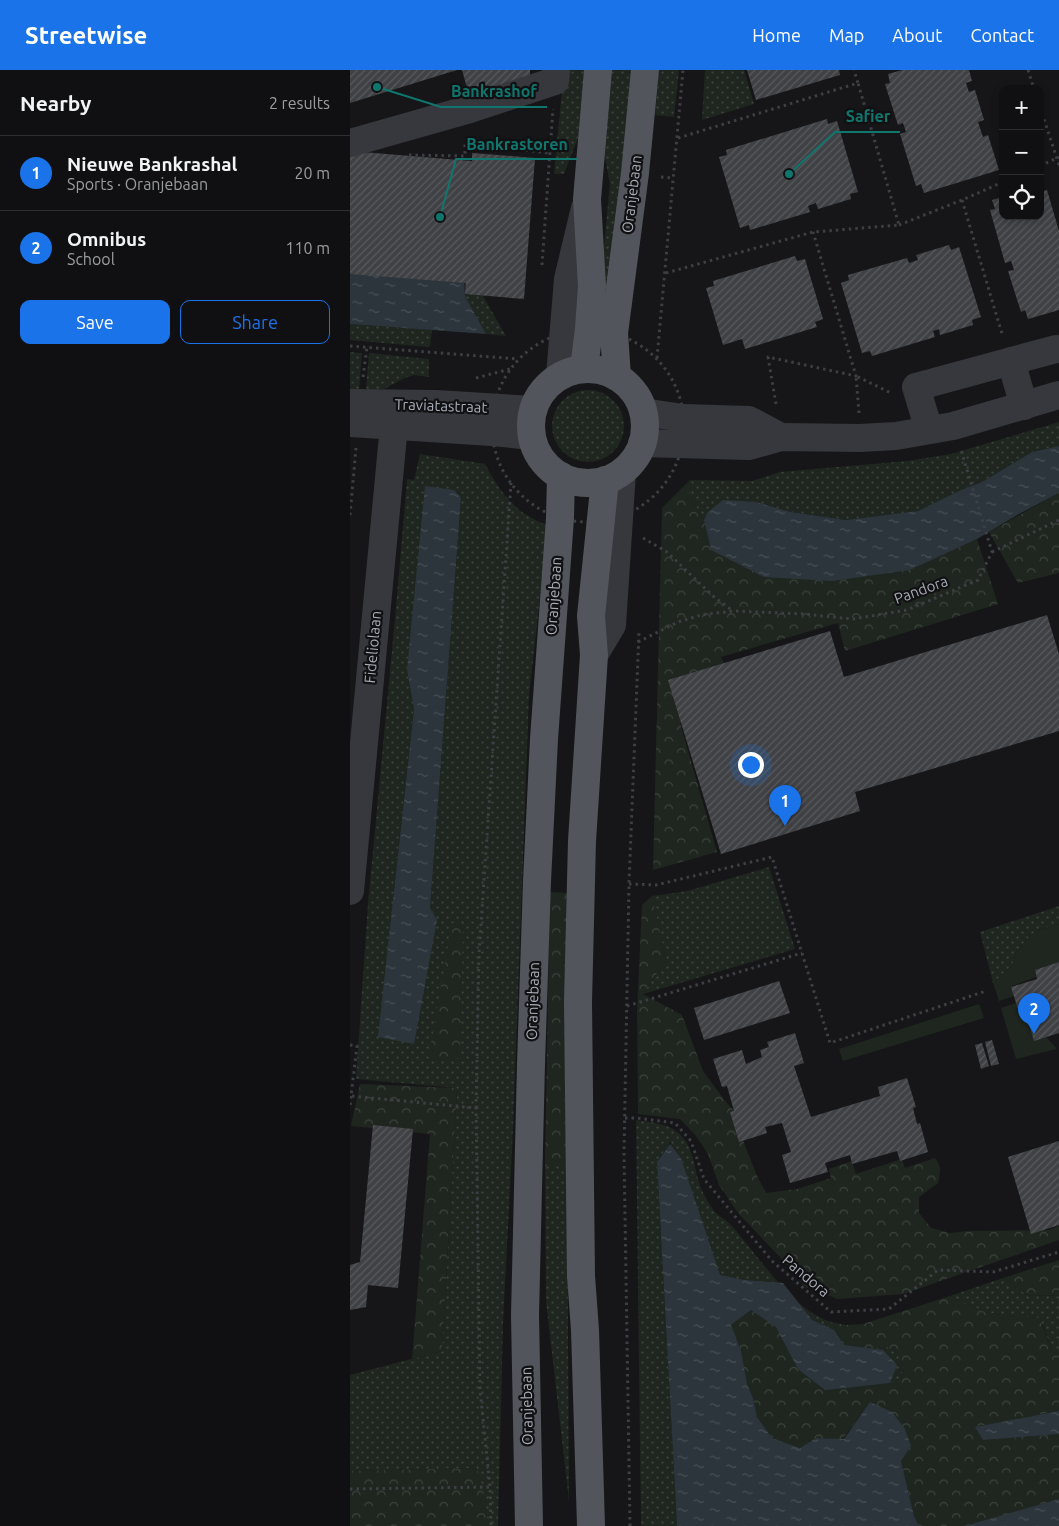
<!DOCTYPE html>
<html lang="en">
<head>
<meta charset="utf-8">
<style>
	:root { --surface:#101012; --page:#19191b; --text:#f1f3f6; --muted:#9c9d9f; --line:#303032; --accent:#1a73e8 }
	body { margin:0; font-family:Ubuntu,sans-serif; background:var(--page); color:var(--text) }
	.controls { position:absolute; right:15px; top:15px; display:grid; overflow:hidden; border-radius:10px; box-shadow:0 2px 8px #0003 }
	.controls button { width:45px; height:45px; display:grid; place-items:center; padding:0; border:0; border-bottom:1px solid var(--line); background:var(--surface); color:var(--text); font:25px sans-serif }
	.you { position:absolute; left:400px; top:694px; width:18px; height:18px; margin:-12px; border:4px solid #fff; border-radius:50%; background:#1a73e8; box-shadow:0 0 0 8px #1a73e833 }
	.badge { display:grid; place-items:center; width:32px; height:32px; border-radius:50%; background:var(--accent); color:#fff; font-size:16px; font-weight:700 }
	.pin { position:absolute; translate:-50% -41px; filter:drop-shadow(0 1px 2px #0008) }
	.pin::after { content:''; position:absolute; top:26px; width:18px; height:15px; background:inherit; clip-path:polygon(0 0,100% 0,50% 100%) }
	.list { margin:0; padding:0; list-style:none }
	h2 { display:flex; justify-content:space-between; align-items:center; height:65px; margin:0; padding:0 20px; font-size:21px }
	h2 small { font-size:16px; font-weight:400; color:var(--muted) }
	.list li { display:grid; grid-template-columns:32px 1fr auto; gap:15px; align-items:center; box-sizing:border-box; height:75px; padding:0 20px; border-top:1px solid var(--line) }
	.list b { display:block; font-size:19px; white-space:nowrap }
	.list p { margin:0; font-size:16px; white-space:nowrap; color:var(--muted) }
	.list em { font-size:16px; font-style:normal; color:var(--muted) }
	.actions { display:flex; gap:10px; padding:15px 20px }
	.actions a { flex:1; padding:11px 0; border:1px solid var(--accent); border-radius:10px; text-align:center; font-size:18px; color:var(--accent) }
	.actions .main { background:var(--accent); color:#fff }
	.icon { flex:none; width:28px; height:28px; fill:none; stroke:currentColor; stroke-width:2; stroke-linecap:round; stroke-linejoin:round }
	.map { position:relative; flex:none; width:709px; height:1456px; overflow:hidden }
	header { display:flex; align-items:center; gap:30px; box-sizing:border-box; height:70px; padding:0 25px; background:var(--accent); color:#fff }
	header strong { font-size:24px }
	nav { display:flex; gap:28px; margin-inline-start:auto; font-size:18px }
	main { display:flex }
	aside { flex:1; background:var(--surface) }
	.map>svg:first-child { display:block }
	.grass { fill:url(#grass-dots); fill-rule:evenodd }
	.forest { fill:url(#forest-crowns) }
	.green { fill:#1e261f }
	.water { fill:url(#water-ripples) }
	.building { fill:url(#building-hatch) }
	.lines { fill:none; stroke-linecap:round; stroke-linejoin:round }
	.path { stroke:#3d3f44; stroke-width:3; stroke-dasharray:2.5 4; stroke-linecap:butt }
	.minor { stroke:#37383d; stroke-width:28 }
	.major { stroke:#53555c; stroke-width:28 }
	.labels { text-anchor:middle; stroke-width:4.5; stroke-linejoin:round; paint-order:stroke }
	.street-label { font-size:15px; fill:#a8adb8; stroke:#111113 }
	.leader { fill:none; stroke:#0f766e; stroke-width:2 }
	.callout-dot { fill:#0f766e; stroke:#111113; stroke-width:2 }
	.callout-label { font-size:16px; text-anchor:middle; font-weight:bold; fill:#0f766e; stroke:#111113; stroke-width:4.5; stroke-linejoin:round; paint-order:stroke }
</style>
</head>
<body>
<header>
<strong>Streetwise</strong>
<nav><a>Home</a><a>Map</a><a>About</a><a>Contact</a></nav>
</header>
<main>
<aside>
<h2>Nearby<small>2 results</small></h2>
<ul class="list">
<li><span class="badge">1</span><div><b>Nieuwe Bankrashal</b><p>Sports · Oranjebaan</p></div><em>20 m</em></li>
<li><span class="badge">2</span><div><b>Omnibus</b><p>School</p></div><em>110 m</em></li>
</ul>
<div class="actions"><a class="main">Save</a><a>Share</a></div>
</aside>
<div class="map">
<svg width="709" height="1456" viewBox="0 0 709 1456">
	<defs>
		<pattern id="grass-dots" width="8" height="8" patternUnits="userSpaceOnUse" patternTransform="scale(1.25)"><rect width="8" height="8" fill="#1e261f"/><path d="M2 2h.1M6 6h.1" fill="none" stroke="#3c433d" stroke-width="1.8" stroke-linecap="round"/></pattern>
		<pattern id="forest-crowns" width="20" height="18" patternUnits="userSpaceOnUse" patternTransform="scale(1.25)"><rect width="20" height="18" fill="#1e261f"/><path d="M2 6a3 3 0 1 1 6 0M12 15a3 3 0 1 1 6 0" fill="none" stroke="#3c433d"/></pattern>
		<pattern id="water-ripples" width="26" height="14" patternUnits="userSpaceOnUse" patternTransform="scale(1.25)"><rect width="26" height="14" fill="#2c353c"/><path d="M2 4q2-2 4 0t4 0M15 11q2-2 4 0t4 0" fill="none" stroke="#485056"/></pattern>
		<pattern id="building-hatch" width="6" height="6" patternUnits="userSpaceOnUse" patternTransform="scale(1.25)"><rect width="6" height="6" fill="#404145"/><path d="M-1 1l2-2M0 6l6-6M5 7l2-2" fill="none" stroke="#595a5e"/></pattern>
	</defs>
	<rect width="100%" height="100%" fill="#161618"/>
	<!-- grass -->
	<g class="grass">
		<polygon points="214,0 234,0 228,68 214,104 204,104"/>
		<polygon points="258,0 284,0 261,237 248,236 260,114 252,73"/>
		<polygon points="309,0 329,0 324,47 305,45"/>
		<polygon points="355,0 394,0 404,34 352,50"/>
		<polygon points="114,211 125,212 156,266 136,264 115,226"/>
		<polygon points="0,254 82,260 80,276 78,277 0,270"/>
		<polygon points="0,282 12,283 9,320 0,320"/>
		<polygon points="19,283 79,289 79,307 64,305 55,308 34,319 16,320"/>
		<circle cx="238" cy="356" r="36"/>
		<polygon points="709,352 709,376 682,382 632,412 611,420 568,441 496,450 441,442 406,432 357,443 354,450 340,426 340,410 402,411 430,402 557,391 601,384"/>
		<path d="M70,384l65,10c15,28 31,51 63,61l-19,171 -16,433 -10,195 -5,202h-9l-13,-58 -126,3v-96l92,-24 15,-263 -101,-9 12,-175 28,-296 11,-129 7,1zM111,428l-31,410 7,12 -44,-20 21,-192 -7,-38z"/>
		<polygon points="419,797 445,879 293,924 316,890 302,826 337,821"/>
		<polygon points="709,836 709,854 686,861 676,870 666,883 662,896 643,913 630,862"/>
		<path d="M286,1050c13,2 29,3 40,11 19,14 17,37 25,57 3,7 7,14 11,20 4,7 12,10 17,15 27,29 65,90 103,99l6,12 19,15 30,-2 12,6 3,15 1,10 -13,5 -171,-108 -38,-117 -10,-13v-4l-14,21 20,364h-36z"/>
		<polygon points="195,1096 217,1096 219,1431 196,1231"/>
		<polygon points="653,1208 677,1225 709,1226 709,1284 703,1282 690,1248 656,1246 635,1242 600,1226"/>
	</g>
	<!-- forest -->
	<g class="forest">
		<polygon points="340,410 340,426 354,450 361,480 560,500 627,469 648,534 495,581 488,553 371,587 383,613 390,637 330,653 367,782 303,800 312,438"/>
		<polygon points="709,423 709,503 668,513 639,462"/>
		<polygon points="200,822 219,823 217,1096 195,1096"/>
		<path d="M302,826l14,64 -23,34 39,21 21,56 23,31 8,9 11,35 13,32 8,15 31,-4 34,-11 -2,-9 23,-8 4,13 46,-15 3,9 30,-10c7,8 5,15 3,25l-19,14v16l12,15 19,5 18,-2 80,-1 11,-4v14l-156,54 -65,5 -33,-12 -25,-30 -42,-44 -19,-28 -11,-31 -12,-18 -16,-17 -42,-5 -1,-103 5,-106z"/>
		<polygon points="102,853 113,857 110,988 78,991"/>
		<polygon points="10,1014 107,1018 92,1281 62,1289 80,1064 1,1056"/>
		<polygon points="709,1190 709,1226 677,1225 653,1208"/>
		<polygon points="600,1226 635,1242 656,1246 690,1248 693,1258 703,1282 709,1284 709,1341 626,1357 633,1370 709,1364 709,1429 618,1456 569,1456 564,1446 551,1391 520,1332 493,1369 466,1368 450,1378 422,1368 407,1347 403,1328 397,1314 381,1255 401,1240 540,1313 553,1308 552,1298 548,1283 537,1277 507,1279 495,1273 488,1264 482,1252 495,1255 513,1254"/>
		<polygon points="127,1398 139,1456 0,1456 0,1401"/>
	</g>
	<!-- green -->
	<g class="green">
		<polygon points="709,854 709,892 685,900 686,907 662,916 664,926 649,931 643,913 662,896 666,883 676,870 686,861"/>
		<polygon points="666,933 670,946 676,944 707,979 666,989 651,938"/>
		<polygon points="629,934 634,948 493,991 489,979"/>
	</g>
	<!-- water -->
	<g class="water">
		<polygon points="0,201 114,211 115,226 136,264 0,254"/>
		<polygon points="709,376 709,423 669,444 627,469 560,500 482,511 414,507 361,480 354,450 357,443 373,430 406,432 441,442 496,450 568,441 611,420 632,412 682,382"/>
		<polygon points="75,416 104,420 111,428 80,838 87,850 64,974 28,967 64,639 57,600"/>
		<polygon points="320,1074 331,1088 370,1205 394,1210 433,1213 462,1250 484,1260 494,1275 533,1280 547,1295 540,1313 475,1320 448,1299 426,1257 401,1240 381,1255 391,1281 397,1314 403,1328 407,1347 422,1368 450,1378 466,1368 494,1369 520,1332 542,1342 555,1359 561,1376 551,1391 564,1446 569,1456 327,1456 307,1092"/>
		<polygon points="709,1341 709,1364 633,1370 625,1357"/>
		<polygon points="709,1429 709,1456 615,1456"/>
	</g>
	<!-- building -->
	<g class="building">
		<polygon points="0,0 107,0 0,33"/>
		<polygon points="112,0 180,0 180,7 119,25"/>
		<polygon points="397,0 489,0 490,5 406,30"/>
		<polygon points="552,0 619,0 622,11 616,13 619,22 625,20 634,50 628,52 633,67 638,65 649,100 574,123 571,114 566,116 550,64 556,62 553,53 548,55 535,14 540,13 538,4"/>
		<polygon points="477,49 478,54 487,51 508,122 500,124 501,129 468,139 466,133 458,136 460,142 400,160 399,155 390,158 369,87 377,85 376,80"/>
		<polygon points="0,81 122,91 122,83 185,88 174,229 115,224 116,213 0,204"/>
		<polygon points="697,120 709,161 709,240 678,249 675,240 671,242 658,201 664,200 661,191 655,193 640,140 645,139 642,130 653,127 653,146 690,146 690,122"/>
		<polygon points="599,175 601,180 609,177 631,247 622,250 623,255 590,265 589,259 583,261 585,267 522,286 520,281 512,283 491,213 499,210 498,205 557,188 559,193 568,190 566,185"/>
		<polygon points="445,186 447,191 455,189 473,249 465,252 467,257 395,279 392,269 373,275 356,218 364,216 363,211"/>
		<polygon points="697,545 709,584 709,661 505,722 510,741 371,784 318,610 480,561 494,607"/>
		<polygon points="709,892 709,963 684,971 676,944 670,946 661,917 687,909 685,900"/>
		<polygon points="429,911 440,943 354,970 344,938"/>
		<polygon points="445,963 454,993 444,996 461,1047 530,1026 528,1017 557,1008 566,1037 563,1038 567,1054 570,1053 578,1082 550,1091 547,1081 502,1094 500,1085 475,1093 478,1102 440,1113 432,1085 441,1082 432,1053 415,1057 417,1063 389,1072 380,1042 384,1041 377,1016 372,1017 363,989 392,980 396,994 412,987 410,980 419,977 417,972"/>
		<polygon points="642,970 649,994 641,996 635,972"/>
		<polygon points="632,973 639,996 631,999 625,975"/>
		<polygon points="23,1055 63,1059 48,1218 18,1215 16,1237 0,1240 0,1195 10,1192"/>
		<polygon points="709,1071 709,1155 681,1164 658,1087"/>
	</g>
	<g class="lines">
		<!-- path -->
		<g class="path">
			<polyline points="678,0 684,19"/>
			<polyline points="690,37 709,95"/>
			<polyline points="328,68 508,13 504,0"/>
			<polyline points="59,85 115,86 115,73 200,83"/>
			<polyline points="690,96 709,87"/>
			<polyline points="311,107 324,108"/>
			<polyline points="612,130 653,267"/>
			<polyline points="549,155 612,130 653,112"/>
			<polyline points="192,195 203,39"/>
			<polyline points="316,203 463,162 549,155 508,13"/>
			<circle cx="238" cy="356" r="96"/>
			<polyline points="0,276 168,289"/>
			<polyline points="307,288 333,0"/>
			<polyline points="13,307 17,277"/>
			<polyline points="126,308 160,299"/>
			<polyline points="426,334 418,287 506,306 463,162"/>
			<polyline points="509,343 506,306 541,323"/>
			<polyline points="0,445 6,378"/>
			<polyline points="293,468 317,482 363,526 383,541"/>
			<polyline points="642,482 709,450"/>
			<polyline points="288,572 328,552 351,545 384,541 454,544 503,549 557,540 628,510 642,482 611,380"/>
			<polyline points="279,814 306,815 422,787 480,973 636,921"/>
			<polyline points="277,936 452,883"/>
			<polyline points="0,975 7,976 1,1026 126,1038 130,1319 140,1417 141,1456"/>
			<polyline points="0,1035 1,1026"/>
			<polyline points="126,1038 129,884 161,413"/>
			<polyline points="275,1048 287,1048 325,1053 341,1071 354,1109 422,1191 481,1242 539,1239 588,1200 643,1202 709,1182"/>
			<polyline points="0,1419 140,1417"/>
			<polyline points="280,1456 274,1082 279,814 289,562"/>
		</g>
		<!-- minor -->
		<g class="minor">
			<polyline points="0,73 120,39 205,11 206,0"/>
			<polyline points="661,291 674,336"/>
			<polyline points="210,306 218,209 235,138"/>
			<polyline points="0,333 86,334 182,340"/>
			<polyline points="293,342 333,348 399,350 431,367"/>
			<polyline points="0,353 142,362 182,366"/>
			<polyline points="579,360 566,317 706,279"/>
			<polyline points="292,373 399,376 431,367 510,368 546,366 603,356 709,325"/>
			<polyline points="244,585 262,555 272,402"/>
			<polyline points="0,821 46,334"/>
		</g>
		<!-- major -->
		<g class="major">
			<polyline points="234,299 239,259 242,216 237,129 248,0"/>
			<circle cx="238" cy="356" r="57"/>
			<polyline points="267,307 264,263 285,103 295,0"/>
			<polyline points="179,1456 175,1245 181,994 187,811 194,669 210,448 211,406"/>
			<polyline points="241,1456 235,1260 231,1206 228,932 232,771 244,585 241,546 255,410"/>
		</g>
	</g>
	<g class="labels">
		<!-- street labels -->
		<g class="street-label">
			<text transform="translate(282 124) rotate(-83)" y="5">Oranjebaan</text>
			<text transform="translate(91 336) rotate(2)" y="5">Traviatastraat</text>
			<text transform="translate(571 520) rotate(-20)" y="5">Pandora</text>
			<text transform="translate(204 526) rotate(-86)" y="5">Oranjebaan</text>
			<text transform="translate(23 577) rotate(-85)" y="5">Fideliolaan</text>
			<text transform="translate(183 931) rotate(-88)" y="5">Oranjebaan</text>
			<text transform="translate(456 1206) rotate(40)" y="5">Pandora</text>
			<text transform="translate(177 1336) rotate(-91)" y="5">Oranjebaan</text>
		</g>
	</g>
	<!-- callouts -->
	<path class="leader" d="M27 17L91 37H197M439 104L485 62H550M90 147L106 89H228"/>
	<g class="callout-dot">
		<circle cx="27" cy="17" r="5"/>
		<circle cx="439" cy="104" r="5"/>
		<circle cx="90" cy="147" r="5"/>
	</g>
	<g class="callout-label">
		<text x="144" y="27">Bankrashof</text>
		<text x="518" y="52">Safier</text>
		<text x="167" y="80">Bankrastoren</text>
	</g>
</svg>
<div class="controls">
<button>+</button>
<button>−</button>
<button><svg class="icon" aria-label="locate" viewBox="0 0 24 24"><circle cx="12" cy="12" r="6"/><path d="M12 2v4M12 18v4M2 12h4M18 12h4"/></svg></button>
</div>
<div class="you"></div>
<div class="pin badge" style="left:435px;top:756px">1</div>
<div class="pin badge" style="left:684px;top:964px">2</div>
</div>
</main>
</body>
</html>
